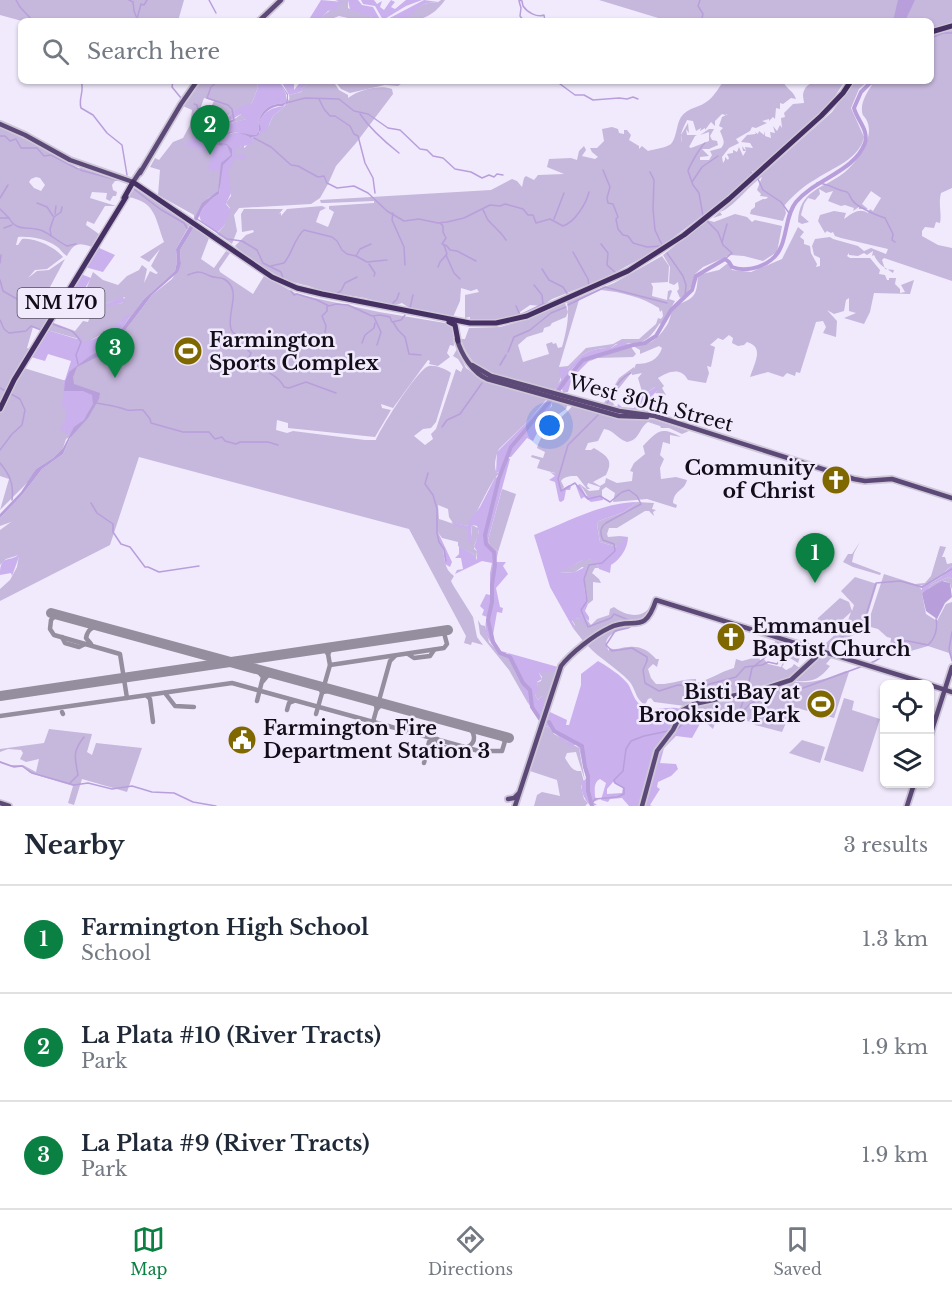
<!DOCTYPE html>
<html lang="en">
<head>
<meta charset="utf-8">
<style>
	:root { --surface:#fff; --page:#f2f2f3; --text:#1f2937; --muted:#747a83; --line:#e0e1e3; --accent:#0b8043 }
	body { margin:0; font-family:"Libre Baskerville",serif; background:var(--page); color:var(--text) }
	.controls { position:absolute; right:18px; bottom:18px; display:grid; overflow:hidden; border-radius:9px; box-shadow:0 2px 4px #0004 }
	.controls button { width:54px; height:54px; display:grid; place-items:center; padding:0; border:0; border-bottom:2px solid var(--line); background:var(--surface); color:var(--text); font:30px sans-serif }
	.you { position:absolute; left:550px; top:426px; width:21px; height:21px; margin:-15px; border:4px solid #fff; border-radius:50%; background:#1a73e8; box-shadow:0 0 0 9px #1a73e833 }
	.badge { display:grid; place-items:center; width:39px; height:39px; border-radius:50%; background:var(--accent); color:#fff; font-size:20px; font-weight:700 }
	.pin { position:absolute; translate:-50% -50px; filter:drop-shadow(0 2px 3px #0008) }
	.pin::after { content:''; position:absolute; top:32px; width:21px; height:18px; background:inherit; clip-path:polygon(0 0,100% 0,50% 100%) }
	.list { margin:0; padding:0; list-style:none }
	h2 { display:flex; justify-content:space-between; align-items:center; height:78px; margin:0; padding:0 24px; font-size:26px }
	h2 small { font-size:20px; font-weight:400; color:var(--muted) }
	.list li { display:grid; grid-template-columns:39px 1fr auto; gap:18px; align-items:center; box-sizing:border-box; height:108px; padding:0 24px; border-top:2px solid var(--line) }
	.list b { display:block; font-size:22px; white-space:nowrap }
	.list p { margin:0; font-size:20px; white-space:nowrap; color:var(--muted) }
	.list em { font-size:20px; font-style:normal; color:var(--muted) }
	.icon { flex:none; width:33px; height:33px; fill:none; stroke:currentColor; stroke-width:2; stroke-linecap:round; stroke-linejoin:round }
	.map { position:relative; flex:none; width:952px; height:806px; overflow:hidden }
	.search { position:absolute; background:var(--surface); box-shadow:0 2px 4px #0004; left:18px; right:18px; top:18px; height:66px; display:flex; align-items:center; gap:15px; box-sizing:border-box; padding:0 21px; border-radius:9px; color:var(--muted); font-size:22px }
	.sheet { height:402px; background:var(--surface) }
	nav { display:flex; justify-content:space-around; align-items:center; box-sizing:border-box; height:84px; border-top:2px solid var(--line); background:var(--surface); font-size:16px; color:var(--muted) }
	nav a { display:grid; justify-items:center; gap:3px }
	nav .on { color:var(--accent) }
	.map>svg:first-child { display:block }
	.green { fill:#c6b7dc; fill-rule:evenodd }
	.forest { fill:#cab1ee; fill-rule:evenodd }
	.water { fill:#b89fdb }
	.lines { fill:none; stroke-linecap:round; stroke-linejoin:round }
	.stream { stroke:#b89fdb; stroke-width:1.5 }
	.river { stroke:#b89fdb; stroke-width:4 }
	.taxiway { stroke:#958e9e; stroke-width:4.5 }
	.runway { stroke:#958e9e; stroke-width:10 }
	.major-casing { stroke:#cdc7d8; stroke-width:8 }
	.highway-casing { stroke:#cdc7d8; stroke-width:8 }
	.major { stroke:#5d4977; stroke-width:4.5 }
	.highway { stroke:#462f62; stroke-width:5 }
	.labels { text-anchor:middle; stroke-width:5; stroke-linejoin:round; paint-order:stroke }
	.shield { fill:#f1eafd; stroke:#554f5d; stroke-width:1.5 }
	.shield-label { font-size:18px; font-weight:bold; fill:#120d18 }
	.poi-label { font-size:20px; font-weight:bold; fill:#120d18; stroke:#f1eafd; text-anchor:start }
	.street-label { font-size:20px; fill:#120d18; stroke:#f1eafd }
</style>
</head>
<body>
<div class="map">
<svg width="952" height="806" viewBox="0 0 952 806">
	<rect width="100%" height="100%" fill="#f1eafd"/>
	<!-- green -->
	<g class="green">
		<polygon points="0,0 184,0 178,21 22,21 0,15"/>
		<path d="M335,0h13v8c10,6 18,4 25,10l-12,3 -22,-5 -13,5 3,-1 -8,-3 18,-13 -1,-3z"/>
		<path d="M441,0h4c-13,18 -25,21 -46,21 14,-6 21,-21 38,-18z"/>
		<path d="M599,0h353v188l-11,5c-3,12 1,20 -1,30l-4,-1 -2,6 -9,-1 -3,4v5l16,9 14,3v33l-68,-23 -2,2 3,9 9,1 -1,3c-8,-6 -14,-7 -19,-18l-2,1 1,-5 -6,4 -3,-2 -6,3 -9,-1v-2l-2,3 3,2h20l10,12 -1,4 6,1 2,5h2v-2h7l-1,6 5,5v4l5,-1 -4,-7 13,-5 -4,14 -36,-1 -4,19 -6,12 -20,-6 12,-5 -7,-2v-13l-3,2 -2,11 -10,3 -7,-4 10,11 -1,16 -13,-4 3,-6 -3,-6 -7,1 -16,51 -4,-1 -1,4 -8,-3 -4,4 -15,-5 -18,5c4,-13 15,-30 -3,-35l-3,3 -6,1 -6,-3 1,-5 -4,-3 -6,5 -5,-2 -8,7 5,2 -4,20 -4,-1 2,7 -3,10 -18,-3c-7,-13 -19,-9 -30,-2l6,8 -2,2 4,7 -11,-2 2,-2 -2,-4 -12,8 -5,-17 4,-5 -10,2v-3l-21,26 3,7 -3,2 -20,-6 13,2 15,-25 15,-11v2l2,-5c13,0 22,-4 26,-16l-3,-2 -19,8v-4l-7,-4c18,-1 24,-6 34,-21 4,-6 3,-13 8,-18 4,-4 8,-4 13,-7 10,-5 9,-16 10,-25l21,-5 9,-7 4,7 19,2 31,-13 16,-32 6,5 -4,5 4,3v4l6,2 1,7 6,11 -1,3 4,-1v-8l-6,-3 -2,-9 3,-7 15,-2 3,2 25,7 6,5 7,-3 15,6 2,-5 -47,-11 -6,-2 -2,-4 -2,1 -4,-2 -2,2 -7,-12 2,-6 14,-4 12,2 -2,6c7,-5 15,-12 24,-6l2,-4 3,2 8,-13 -10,-7 -9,13 6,5h-9v-2l-6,4 1,-3 -9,-3 -4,1 -13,-5 5,-10 -7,2 -7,-4 1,5 -5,6 -7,-2 -4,6 -3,11 8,7 -7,2 -4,-2c1,-31 23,-33 43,-47 10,-7 19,-19 24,-29 4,-9 6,-18 1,-27 -2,-3 -4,-4 -4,-8 -1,-9 5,-19 10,-26l-6,-2 -7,6 -8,19 13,29c-4,22 -32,31 -48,42 -11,6 -24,17 -32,27l2,7 -3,8 -33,-7 1,-4 4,-3v-4l8,-4h3l2,-2 -8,-1 1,-2 -4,-4 5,-13c-14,9 -29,31 -42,35l2,3 -9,3 119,-106 22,-31h77v-60h-263z"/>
		<path d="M201,81h56l1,6 -6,16 -23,12 -6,8 13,-5 8,-6 -3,4 6,3 -24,6 20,24 26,-24 4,-9 17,-14 -1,-7 12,-3 7,-8 -11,8 7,-11h29l6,9 9,5v3c10,-8 32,-14 44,-9l1,5 -37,49 -20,23 -8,18 -8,14 -9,6 -72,4 -5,7 3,16 -5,13 -15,-10 7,-8 6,-18 -4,-5 5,-7 -3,-19 -8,9 -3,7 -9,5 -14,21v-4l-36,-20 2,-25 -10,-3 5,-9 4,2 14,-18 10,-4 7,-13 2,-15 -9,-4zM204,98l10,3 -12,23 -6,-3zM215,109l7,4 -7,14 -10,-3 6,-13z"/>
		<polygon points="335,81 405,81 398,86 385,85 350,93 341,89"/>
		<path d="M724,81h59c3,8 10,9 13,18l-5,-1 -8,6 -3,-1v6l-4,-1 -1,11 -2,-2 -4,4v-2l-7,2 5,2 -11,5 -4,-1 -2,4 -14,8 3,4 -10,5 -7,9 1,6 2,-3v-3l3,3 1,-2 -2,-4 6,-1v-3l4,2 2,-5 4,9 3,-5h-3l-1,-5 4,5 -1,-4 8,1 -3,-5 -9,-1 6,-7 9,-1 -1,-2 3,2 1,-3 5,4 1,-4v5l6,2 -1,-6 5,1 -2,-7 4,5 3,-6 2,3 -1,-10 4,-1 -1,-4 9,-9 11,-1c0,-2 -1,-5 -1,-8 2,-19 28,-14 42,-14l-14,21 -68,63 -9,7 -3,-1 2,3 -22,20 -65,49 -3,2 -3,-3 2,5 -57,31 -53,21 -10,7 -12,-1 -10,7v2c-16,6 -33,8 -50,5v-2l-5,1v-23l14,-3 -2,-3 -6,2 -10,-3 -1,13 -7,16 -42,-8 -9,-6 -9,3 -28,-8 -49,-8 -2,-2c-7,-3 -15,-4 -22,-6 -14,-4 -47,-26 -57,-36l11,-11 8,-3 -1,-2 -11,2 -1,-18 3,-5h39l-4,5 2,-1v3l6,-7 35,-3 4,2 -6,3 -4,11 12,5 6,-15 -5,-3v-3l45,-3v-2l-48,2h-5l-1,-3 171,-10 21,-11 5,2 5,6 2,-9 2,-2 8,4 4,-5 26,-1 -17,-7 2,-8 22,-1 6,2 2,-9 5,-5 2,4 -4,6 13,3 3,-2 -6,-5 -2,-4h7l7,-7 -2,-12 10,-2 6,2 1,4 5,1v-4h3l4,5 -2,5 10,6v3l3,-3 6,5c6,-2 18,-3 23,-7 6,-7 5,-19 10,-27 7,-10 19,-9 28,-17 6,-5 10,-13 15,-19zM722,114l3,1 3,-1 -6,3 -3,9 4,2 -3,3c3,8 6,11 1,17l-11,3 2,4 -3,5h-9v-3l9,-1 -7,-7h7l9,-4 -1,-4 -5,-1 -2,-4 4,-7h-5l-9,6 9,-3v9l-18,7 -2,-1 6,-11 2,-1h-10l-1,-6 3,4 -1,-10 -7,12 1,8c-3,-9 1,-14 5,-23l6,1 3,10 5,-3 -1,3 5,-3v2l6,-8 4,4v-5z"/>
		<path d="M0,127l25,12 53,29h6l37,13h-6l-3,4 1,5 4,2 -1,4h-3l-3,5 -4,-2 1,-6 -15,-1 -2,6 26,8h-11l-11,18 -7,-3 -1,4 13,9 -7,13c-14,-5 -18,-4 -25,9 -5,-3 -7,-8 -11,-10 -10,-7 -26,-10 -38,-9l-2,8h2l4,-6c12,-2 33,8 41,18l-16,12 -12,1 -7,8 9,-7 12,-1 16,-11 -23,43 13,5 -15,24v-2l-7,-2 -6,21 3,1 -7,11 -5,16 6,-8 39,12 1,5 15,-46 -32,-9 4,-8 24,9 8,-10 5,1c7,-17 16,-16 34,-19l3,-6 -17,6 -18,1 -5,-12 -4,8 1,8 -6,-3 11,-18 6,-15 10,8 15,5 9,-9 12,-6 3,-5 5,4 -3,14 6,-12 6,3 2,-1 -7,-7 9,-17 -11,13 -9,-5 24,-15c-9,-24 -8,-40 -36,-45l7,-9 55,36 -14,25 1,13 -2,9 -31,28 -27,38 13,-21 -8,8 -3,-2 -6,6 -22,12h27l34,-45 20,-16 9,-15 -1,-14 14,-23 15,11 -8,21 13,9 12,-17 4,2 -11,16 1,3 33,22 11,-18 31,17 10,3 74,16 72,12 2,2 1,20 -4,-1 -3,8 3,4 -12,9 -9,-2 1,-3 -2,-1 -35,48 -12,-4 1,4 9,2 -16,27 -87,-9v-5l-11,-3 -1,10 11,3 6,-2 72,9h11c4,-11 43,-73 53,-74 6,-1 17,3 22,7l-15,49 -5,6 -8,1 -9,7 11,9 8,-6 -2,-5 5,-5 20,-60 5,3 2,-5 -5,-8 -5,-3 4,-7 9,19 19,14 83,22 -2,5 -13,9 -12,16 -5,-2c3,-10 9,-19 16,-26v-5l-6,-1 -17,20 -30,29c-3,5 -6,19 -2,24l4,-2c-5,6 -4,4 -8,10 -9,14 -15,31 -25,45l-15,-3 -4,-6 -1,-8 -10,-4 1,14c11,3 18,7 29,9v8l3,2 1,-13 6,3c3,8 -4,13 -4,21l3,2 -1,9 -3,-6 -15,-8v-4l-16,-4 -5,-7c1,6 5,12 6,18 2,11 1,20 11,27l-3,5 2,4 20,32 4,20 6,8 -11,-3 -1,3 -7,-2 2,-7 -57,-107 -270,-72 -29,88 -110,56v-12l10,-9 7,-13 2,-12 -13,4 -6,6v-35l11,-8 -11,4v-8l22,-23 20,-26 21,-15 8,-18 -5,3 -3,9 -10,10 -17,11 -6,11 -30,30 9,-31 -9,-3zM36,177l4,1 5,7 -4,6 -7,-3 -5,-6 2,-3z"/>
		<path d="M735,214l12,3 5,5 3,-2 27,6 -5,26 -14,9 -19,-5 -14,-1 -27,12 -8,7c-2,10 -5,19 -15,24l-3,-7 2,-2 -1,-7 -4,3 -5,-2 1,-16 -7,-12 44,-35 7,2z"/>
		<path d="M662,256l7,10 -1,16 -17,1 2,4 -1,9 15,4 1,-9 3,-1 1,1 -3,8 6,2 -14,24 -1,-2c-15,22 -17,20 -44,21l-5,4c-21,0 -29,5 -43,21h-3c-5,7 -4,13 -10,20l1,2c-16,-3 -61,-13 -74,-21 -10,-7 -18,-20 -21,-31h4l4,-11 31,-1 28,-8 37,-16 3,9 -2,5 -14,6 -2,3 -6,2 -1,4 -16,5 -9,8 5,17 26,-8 -3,-10 6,-2 1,2 3,-1 2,5 4,-1c4,-14 8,-32 5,-45l47,-19zM601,290c20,2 41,7 58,18l1,4 2,-2 1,6 -2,3 -3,-1 1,-3 -3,9 -17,15h-17l-9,5 -27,4 -18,18 -9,1 20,-67z"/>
		<path d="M631,347l5,7 -3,3 -36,1 -9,4c10,-9 29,-11 43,-15z"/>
		<path d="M573,405l54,15 26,-1 36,12 -7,3 -13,-6h-8l-1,-2 -12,-4c-10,7 -8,18 -21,20 -10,-3 -13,-12 -23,-13l-6,12 -10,2 -3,7h6l3,-2c13,8 20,12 12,27l-13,7 7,4 5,-3 1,-5 11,5 15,-2 1,-9 -3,-1 4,-8 11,-9 -2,-8c15,-15 17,-20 38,-9l-11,-2v9l-7,-2 -3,13 4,4 -4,9 1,11 15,-2 11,3c-3,12 -13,9 -14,23l4,2 -1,3 -29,-9 -34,3 2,-9 -9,-6 -4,3v5l-14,2 -8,-13 9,7 10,-1 1,-3 -12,-4 -1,3 3,3h-3l-10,-13c-7,0 -12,0 -16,5l3,6 -3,4 -6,-18 -18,-5 3,-8 -9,-3 1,-2 11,3 2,-6 -8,-4c6,-21 25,-28 36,-43z"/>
		<polygon points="502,489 516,494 498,552 490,545 488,540"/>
		<polygon points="637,502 654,503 652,509 656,510 653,512 654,516 649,511 645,511 617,528 609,528 607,534 608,537 620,536 624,540 624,542 617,547 600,542 597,524 599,521 624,512"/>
		<polygon points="860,542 854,553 852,562 881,573 880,575 853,567 843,562 848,554 852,554"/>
		<path d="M940,546l6,1 -4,10h3l2,7 5,-1v3c-6,3 -6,6 -10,10 -6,5 -16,9 -24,10l4,4 5,1 5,-7 17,-7 3,2v11l-2,-7 -6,-2 -21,11 -1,2 4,20 11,7 9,-17 6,-2v61l-3,-10 -21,-7 -24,7 -4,-4 -4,2 3,-4 1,2 2,-7 -6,2v3l-7,6 2,-15 -4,-1 -9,-8 -11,-3 17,-52 31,10 10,-1 6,-7z"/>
		<path d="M585,559c6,-1 11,3 14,9h-4l-3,5 7,6 2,4 -8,-1v18l-5,4c-4,-11 -5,-23 -1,-35l-5,-2 -7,5 -17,1z"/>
		<polygon points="855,577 877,584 862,633 859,632 835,645 834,648 838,654 816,647 817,644 824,645 847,623 851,612 827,634 819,632 815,627 818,618 840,598 849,602 852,611 854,605 841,591"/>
		<path d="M653,601l-3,13 -11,7 -20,2 -35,19 -11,-14 2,-3 -3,-5 6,-2 6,6 -4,-9 4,1 7,9 6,-6 12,-4 1,-6 4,-2c13,10 32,13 39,-6z"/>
		<polygon points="478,620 481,625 485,626 489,642 501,654 508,658 513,667 525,692 529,705 509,670 480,634"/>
		<path d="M635,625c-11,5 -37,8 -26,26v-3c8,3 12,-1 20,-1 12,-1 20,4 27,12h3l-2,8 -4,-3 -5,5 3,9 5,6c15,1 25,-5 40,-5v4c13,-3 24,-11 38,-15l2,-9 6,2 11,-3 -1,-3 3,1 4,-3 1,8 4,-2 4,5 13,3 2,-5 -2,-7 2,-1 2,8 -3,5 4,3 6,-3 2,-3 7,5 -7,8 -43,14 -53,10 -13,5 -31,-4 -3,-4 -3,1 -3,6c-10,-6 -9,-16 -16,-24 -12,-13 -29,-22 -41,-35 13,-14 27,-19 47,-21z"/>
		<polygon points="776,639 803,647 798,663 774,648 768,649 770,644 775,642"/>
		<path d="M822,655l16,5 -7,-2 -5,6 4,2c-10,13 -17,16 -34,15z"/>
		<path d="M846,671l3,1 -15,46 -41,-11 -11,25 -27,-7 -2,-2 -14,-5 -2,4 -21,-2 -3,9 -24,-21 103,-27c20,4 36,-3 54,-10z"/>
		<polygon points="542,672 556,672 545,706 542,701 542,696 538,700 535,695 538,685 536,683 541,681 542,677 539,673"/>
		<polygon points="844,698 854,701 852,710 880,719 863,772 824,760"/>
		<path d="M544,726l5,1 5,7 25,14 6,33 -9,-29 -9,1 -2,5c4,6 7,14 16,13l3,11 -3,4 3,13 4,4 -3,3h-51l3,-11 5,-3 18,4 -3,-16 -27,-9z"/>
		<polygon points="49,729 92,734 87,752 92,755 96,743 142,748 127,792 82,779 74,805 68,803 73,786 30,773 23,767 12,767 0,763 0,761 11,765 23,765 36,772 39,759 26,762 20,759 23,753 21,750 8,749 0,752 0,749 44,743"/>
		<polygon points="802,740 825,747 820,763 789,753"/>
	</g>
	<!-- forest -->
	<g class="forest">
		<polygon points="321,0 344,2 337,6 337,9 328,11 322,17 326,20 333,18 326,21 319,19 316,21 308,21"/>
		<polygon points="348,0 358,0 362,5 373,7 381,21 356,21 354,20 356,19 361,21 372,17 350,10"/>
		<polygon points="361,0 374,0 377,4 382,1 380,7 384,10 391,0 395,2 391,7 395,9 406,0 422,0 406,6 383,20 375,6 363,4"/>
		<path d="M424,0l14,2 3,-2 -4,3c-17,-3 -20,10 -33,16 -6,3 -13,2 -20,2z"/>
		<path d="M257,81h22l7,13v8c-3,2 -6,1 -9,2 -14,2 -21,16 -18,27l-3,4 -13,-1 9,4 8,-6 -1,-10c5,-11 14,-15 25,-16l6,-8v4l-17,14 -6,13 -14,11 -1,4 -8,2v5l-3,-1v-4l-6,3v6l11,-1v3l-4,3 -6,-3 -8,14 3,22 -5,11 5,6 -7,16 -7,7 -16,-12 -2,-6 9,-14 11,-7 4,-29 9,-9 -1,-7 -4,-5 -8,-1 1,-4 8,-5 11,-2 -11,1 -9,4v7l8,1 4,9 -9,8 -2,10 -3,-2 -3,1v5l-2,-6 -4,-1 3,-13 4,-1 -29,-10 11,-12 7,2v-5l6,2 13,-7 23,-6 -5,-3v-2l-19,11c8,-13 16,-18 30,-22l6,-16z"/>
		<path d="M281,81h13v9l7,-9h3l-3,8 8,-6c-4,9 -12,10 -20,12z"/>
		<polygon points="97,247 115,255 103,272 85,267"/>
		<polygon points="81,274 91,278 83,292 72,288"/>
		<path d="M85,292l5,4 -2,6 2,2 18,-1 15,-6 2,4c-10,6 -22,4 -33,10l-10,-3 -1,-8z"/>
		<path d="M128,314h2v2l-13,21 -8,9 -19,10 -21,16 -5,17 1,3 18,-1 9,4 1,6 -9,19 -10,7 -5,8 -9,-6 6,-9 -1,-13 -4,-2 3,-10 -1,-15h2l6,-19 -23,-7 -3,7 -14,-4 16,-27 30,9 2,-3v-6l3,11c12,1 29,-11 37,-20l3,3v-5z"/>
		<path d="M622,341l7,4 -20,7 -25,6 -11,10 -17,23 -1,-3 6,-8v-5l-3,-4 3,-4 7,2c14,-16 22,-21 43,-21z"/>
		<path d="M594,356l-22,22 -4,14h-5l-1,-3c4,-14 17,-28 32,-33z"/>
		<polygon points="657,386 657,391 653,395 654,401 647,404 646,408 642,412 617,408 618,404 622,407 634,408 643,395"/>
		<path d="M547,400l5,1c0,8 -12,21 -16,31l1,1 -4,8 -6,-3 -16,19h-3c6,-17 32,-39 42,-56l-35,39 -14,31 -5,2 1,-21 32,-32z"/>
		<path d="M508,458l2,1 -22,81 2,5 8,7 -2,10h10l-3,4 5,8 -12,14 4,19 3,1 -1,5 -5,-1 -4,23 1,5 7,11 57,16 -2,5 -17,1 3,6 -5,3 2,8 -4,5 3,5 4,-4 3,10 -4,14c-19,-17 -19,-46 -36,-64h4l6,11 -7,-14h-6l-5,-6v2c-10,-8 -14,-20 -10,-32l-5,-2 2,-5 -4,-4 6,-12 4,1v-22l2,-10 -10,-2 -27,13 2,-4 6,-1 -2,-11h-6l4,-4v-8l14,8 4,6v-9l-3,-4 5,-15 -2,-6 -5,-1 -1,8 1,12 -4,-5v-11l-13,-3 -4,-4 17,4 1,-5 11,-14 16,-31 2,5 -3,20 3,-18z"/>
		<polygon points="550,472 557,474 561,490 569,485 571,487 570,490 566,490 564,500 561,502 559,501 555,482 549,480 555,476"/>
		<polygon points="580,484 586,496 602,495 603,500 591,502 584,497 581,499 576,486"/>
		<path d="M637,502l-13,10 -25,9 -2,3 3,18 17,5v-4l7,-1 -4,-6 8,1c0,11 -8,23 -17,28l-1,8 -11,-4 -2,-5 -8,-5c-10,1 -20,10 -30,14l16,-1 10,-5 2,2c-4,12 -3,24 1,35l-3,7 4,6v4l-8,-6 6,14 -9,-11 -6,3 3,5 -2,2 -23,-41 -16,-52c34,-13 66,-32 103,-33z"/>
		<polygon points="437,530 452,562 450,567 445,564 443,547 439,540"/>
		<path d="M20,554l-8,22 -1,-3 -11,2c0,-21 8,-12 20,-21z"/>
		<path d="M952,566v13l-3,-2 -17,7 -5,7h-5v-3l-6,-1c8,-1 18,-5 25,-10 5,-4 5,-8 11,-11z"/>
		<path d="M598,661c10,6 23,14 30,23 5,8 6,19 16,23 11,5 25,-2 37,2l-10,21 -12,16 -18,60h-12l-7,-8 -12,1 -2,3 -7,-2 5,-17 -6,-4c-7,4 -5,11 -5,18l3,3 -5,2 4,3 -6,1c-7,-6 -11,-16 -9,-25l3,-1 1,-2 -7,-30 -3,-3 -8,1 -2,-1 2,-3 -4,-2 -4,1v-3l-11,-11 -5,-1 6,-14 17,8 -1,5h3l12,-40v-11zM613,782l10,5 -1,6 -15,1v-5z"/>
		<polygon points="687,713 692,714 701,722 692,738 676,736 664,748 660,763 676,764 678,769 671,776 658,782 657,787 660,789 650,805 652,806 643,806 657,756 683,715"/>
	</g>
	<!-- water -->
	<g class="water">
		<polygon points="898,0 915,0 905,21 893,21"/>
		<path d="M279,81l9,13v7l-5,5c-11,-1 -20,7 -24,16l2,7 -3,6 -7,3c-11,-6 -21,-8 -31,1v4l7,1 5,5v7l-9,9 -4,29c-12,7 -17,14 -22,27l-3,-2 8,-16 16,-12 3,-28 10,-8 -4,-10 -8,-1v-7l11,-5 26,3 3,-4c-3,-11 4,-25 18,-27 3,-1 6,0 9,-2l1,-7z"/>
		<polygon points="190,225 194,227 180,250 181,264 178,272 152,295 118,340 101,355 77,367 73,377 74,384 100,393 99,399 88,418 70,438 63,454 42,469 22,495 0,518 0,514 21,492 36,469 53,458 63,448 74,427 84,420 87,414 93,404 92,395 83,391 64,391 65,382 69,372 90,356 109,346 144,299 175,271 177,262 176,249"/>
		<polygon points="942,581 950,583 952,597 945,603 937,619 926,611 922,594 923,592"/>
	</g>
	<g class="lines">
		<!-- stream -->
		<g class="stream">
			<polyline points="16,0 20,7 33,21"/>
			<polyline points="129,0 133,2 134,11 138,21"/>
			<polyline points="209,0 216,13"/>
			<path d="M519,0l3,1 1,5c4,6 14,12 21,9l1,6h8"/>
			<polyline points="700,0 698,6 703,14 701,21"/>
			<polyline points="519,1 521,8 520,16 524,21"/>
			<polyline points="137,19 141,4 144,5 147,0"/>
			<polyline points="931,38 943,33 952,33"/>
			<path d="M81,81c4,10 -3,17 0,27l12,7 14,18 15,12 5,30"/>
			<polyline points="173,81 172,87 181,98"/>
			<polyline points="556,81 575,95 584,95 593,100 619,98 627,99 633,97 638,99"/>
			<polyline points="869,81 869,83"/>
			<polyline points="212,86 218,81"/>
			<polyline points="211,87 207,98 228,105 232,109 234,120 224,125 222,135"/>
			<polyline points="319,99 324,109 330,116 335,116 350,126 354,134 358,136 365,163 373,178 375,193"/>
			<polyline points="286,103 305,98 339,99 354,111 368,114 388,128 400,130 420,149 427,150 433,156 443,158 455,169 471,172 482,178 489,175 494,177 497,174 503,175"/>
			<path d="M194,104l3,1c3,16 6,38 25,40"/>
			<path d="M360,114c11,16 25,28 39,39"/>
			<polyline points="0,136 5,136 10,141 16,139 21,148 37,148 44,156 51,155 78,169"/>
			<path d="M254,138l17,9 20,18 7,1 20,11 6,-1 3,7 10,5 17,-2 14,7 19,18 17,10 15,-2 19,4 9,-1 17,-4 26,-13 10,1 5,-2 18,5 5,6h5l3,8 14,-4 13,7c12,-4 23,-22 26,-34"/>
			<polyline points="80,170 117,180"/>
			<polyline points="603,170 610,187 607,198 608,203 613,204 618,217 616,219 618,229 623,235 628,236 633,243 647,247 662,246"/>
			<polyline points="650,172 654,180 653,209 655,230 662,245"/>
			<polyline points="751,172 753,174"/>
			<polyline points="758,179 763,190 781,202 789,213"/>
			<polyline points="692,182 702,167 718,156"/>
			<path d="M817,183c11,0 19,7 30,9 3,2 3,6 6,9 4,6 25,15 32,17l8,16 -1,6 3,2"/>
			<polyline points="134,189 160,209 184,223 187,228"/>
			<polyline points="0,198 8,185"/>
			<polyline points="37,203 47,207 53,216"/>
			<polyline points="0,209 9,218"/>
			<path d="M483,210c2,3 3,7 5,10 6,7 13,12 18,20"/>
			<polyline points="393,213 392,220 404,247 405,265"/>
			<polyline points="55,214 56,206"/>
			<path d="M703,216l-4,-23 -6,-8 -5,-14c2,-6 12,-24 17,-28"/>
			<path d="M0,218h9c8,15 21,7 34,13 8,4 16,11 24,15l9,-2"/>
			<polyline points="197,219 227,239 242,241 257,250 263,263 281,272 283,278"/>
			<polyline points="554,219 564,193"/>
			<polyline points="707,221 718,232 723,245 732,253 725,259"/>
			<polyline points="440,223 443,226 443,232 446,238 442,244 447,246 450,250 457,251 476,261"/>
			<polyline points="4,228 12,225"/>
			<polyline points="51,236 50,229 54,217 61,212 62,207"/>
			<polyline points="722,242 727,224"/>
			<polyline points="601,244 608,253 607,265 616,273"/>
			<polyline points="573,252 588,279 589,286"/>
			<polyline points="667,253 683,276 686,285 685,298"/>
			<polyline points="446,255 454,273 460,279"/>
			<polyline points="356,256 360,249 371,244"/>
			<polyline points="0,263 1,255"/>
			<polyline points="369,264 375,273 374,276"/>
			<path d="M271,266l13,-3c8,-9 11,-26 20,-33l28,7 5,4 5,9 5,4 9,2 11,6 20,-2"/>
			<polyline points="438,267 440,262 447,254 444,245"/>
			<polyline points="542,269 549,280 563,287 568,295"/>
			<path d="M188,275c10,-4 12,-4 22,1 4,2 10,1 14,3 19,11 2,34 7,50 2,6 10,7 13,13 3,6 2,8 7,11l-3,6c9,11 29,13 36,28l5,1 17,-6 30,11"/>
			<polyline points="0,280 3,291 45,315"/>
			<polyline points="534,285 542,295 543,304"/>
			<polyline points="291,291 294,295 297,294 317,300 329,306 336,304 348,305 372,316 380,315 390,317 392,322 401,320 405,315"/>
			<polyline points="336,294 341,291 345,283 357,277"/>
			<polyline points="568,305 605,287 667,303"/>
			<polyline points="390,306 397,299 399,293"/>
			<polyline points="516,306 520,315 543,304 551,303"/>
			<polyline points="410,308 413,295"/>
			<polyline points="374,317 381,332 377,345"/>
			<polyline points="0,320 4,329 9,333 26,331 31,326 41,330"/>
			<polyline points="393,322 398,330 405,337 409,354 421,355"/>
			<path d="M53,324c15,7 19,3 28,18l-5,13 2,9"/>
			<polyline points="362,343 365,335 374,328 375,323"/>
			<polyline points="327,350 324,339 326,326 322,316 327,311 327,306"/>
			<polyline points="508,352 514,337 530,330 551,313 566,307"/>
			<polyline points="500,365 506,355"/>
			<polyline points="0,388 20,399 25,410 22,425 12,434 0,450"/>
			<path d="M96,403c11,2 21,3 31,7 5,1 11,-1 16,0l7,9 1,4 32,9h26l6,7 7,-2 3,4 11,3 4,-2h28l10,3"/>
			<path d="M606,405c8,-12 11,-26 25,-32"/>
			<path d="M599,414l-31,31 -10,34 3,12 14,-8 13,16 12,-3 10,6 12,-10 7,-2 8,6 4,8 -35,19c-7,5 -6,11 -3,17l11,4 1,7 -13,12 -13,2 -5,14 3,22 -6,9 7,17 23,-9 3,-4 17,7"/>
			<polyline points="442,427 447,420 460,414 482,383"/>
			<path d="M0,463c10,12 14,21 12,37"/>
			<polyline points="428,473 425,484 433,495 437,509 437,533 439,542 444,549 446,561"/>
			<polyline points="91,503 97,513 113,524 113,532 121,544 130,547 145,567 148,567 159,572 199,566"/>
			<polyline points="633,625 628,628 615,631 606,645 612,651 632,648 647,657 647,661 643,670 645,683 659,691 678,685 702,686 736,677 745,667 762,665 768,662 777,664 780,659 777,652 778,649 790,656 802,654 814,656"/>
			<polyline points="952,632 949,649 952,660"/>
			<polyline points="822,650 864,622 876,583 900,581 922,587 952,569"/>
			<path d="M868,664c17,-6 16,-12 28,-23h12l20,4c7,-6 10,-17 8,-26"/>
			<polyline points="691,709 708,713 738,716 750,704 766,695 780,690 803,688 863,666"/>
			<polyline points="738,715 747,691 752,668 768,655 767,651"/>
			<polyline points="674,732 683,724 684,714"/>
			<polyline points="0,762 14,767 22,766 32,773 74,785 88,783 112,789 132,786 152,792 174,793 193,802 216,806"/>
			<path d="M70,783l8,-8c-3,-17 -6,-23 6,-38"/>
			<polyline points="592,803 595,799 617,797 624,794 624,788 615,783 614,780 623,771 626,749 631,741 644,736 668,731"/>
		</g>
		<!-- river -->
		<g class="river">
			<path d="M558,391l9,-13 16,-18 50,-15 12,-2 11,-7 15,-26 21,-20 4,-14 29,-17 4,3 3,5c12,5 29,1 39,-7 18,-13 12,-42 25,-58 19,-23 58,-30 69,-59 4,-13 -8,-23 -11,-35l7,-16 11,-11"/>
			<polyline points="540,719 532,707 530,690 523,683 510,657 500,653 493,642 488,620 492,602 492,585 495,565 494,552 486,544 485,535 499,478 511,447 550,401"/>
			<polyline points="549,722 554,731 582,746 585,767 588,776 588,791 592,806"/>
		</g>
		<!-- taxiway -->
		<g class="taxiway">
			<polyline points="62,616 55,616 51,620 50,629 54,635 120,654 127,698"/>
			<polyline points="62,637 65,643 79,647 85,644"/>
			<path d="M91,644l-5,-6c2,-11 9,-12 18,-11"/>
			<polyline points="320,649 325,650 328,654"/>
			<polyline points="328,654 330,650 334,647"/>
			<polyline points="408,654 414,658 430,656 434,650"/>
			<polyline points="330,665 444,648 447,644 444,633 440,631"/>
			<polyline points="253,668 258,671 263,677 257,701"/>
			<polyline points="263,681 268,675 279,675"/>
			<polyline points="314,685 319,687 322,692"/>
			<polyline points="323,692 332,690"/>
			<polyline points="165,693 175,706 194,707"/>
			<polyline points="147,696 150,699 153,722"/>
			<polyline points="368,700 375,703 377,709 381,705 389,706"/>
			<polyline points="287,710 289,703 294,701"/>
			<polyline points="62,712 63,714"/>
			<polyline points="316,714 330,665 328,654"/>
			<polyline points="0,716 232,683 479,751 502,751 505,741 499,736"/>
			<path d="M466,727c10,4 11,16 1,20"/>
			<polyline points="371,729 390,661 395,656"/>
			<polyline points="437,739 440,746 453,750 459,746"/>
			<polyline points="424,763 429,742 434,739"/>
		</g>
		<!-- runway -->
		<g class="runway">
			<polyline points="51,613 509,738"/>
			<polyline points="0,696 448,630"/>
		</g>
		<!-- major casing -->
		<g class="major-casing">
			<g id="major">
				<polyline points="259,21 281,0"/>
				<polyline points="0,124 25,135 70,160 133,182 141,170"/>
				<polyline points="140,173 181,104 197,81"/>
				<path d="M457,339c4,15 16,34 30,40l132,37 28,1"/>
				<polyline points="472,365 491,376 619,411 655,416 854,479 865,481 892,479 952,498"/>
				<polyline points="930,685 952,692"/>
				<polyline points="930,736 952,667"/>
				<polyline points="508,799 514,798 518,794"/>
				<polyline points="0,803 9,806"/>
				<path d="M515,806l46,-140c10,-13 33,-31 48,-38 24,-13 35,9 47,-28l272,84"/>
				<polyline points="642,806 657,751 673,730 683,710 694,704 760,690 791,680 816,657 820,650"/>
				<polyline points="907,806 914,784"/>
			</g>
		</g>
		<!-- highway casing -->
		<g class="highway-casing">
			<g id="highway">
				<polyline points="931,32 952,26"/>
				<polyline points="124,198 133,182 272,277 297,288 322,294 470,323 496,323 527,316 628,271 684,235 729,199 821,116 843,93 851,81"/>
				<polyline points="449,322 455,325 458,341"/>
				<polyline points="0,409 14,380 126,197"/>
			</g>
		</g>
		<!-- major -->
		<use href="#major" class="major"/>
		<!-- highway -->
		<use href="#highway" class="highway"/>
	</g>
	<!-- icons -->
	<defs>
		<g id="stadium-disc" transform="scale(1.5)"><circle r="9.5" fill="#806800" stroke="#f1eafd"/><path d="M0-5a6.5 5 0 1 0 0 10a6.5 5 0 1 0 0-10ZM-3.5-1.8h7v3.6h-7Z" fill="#fff"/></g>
		<g id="church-disc" transform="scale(1.5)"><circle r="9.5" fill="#806800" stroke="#f1eafd"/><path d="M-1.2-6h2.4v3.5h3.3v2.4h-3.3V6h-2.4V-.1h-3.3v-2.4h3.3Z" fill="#fff"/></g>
		<g id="civic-disc" transform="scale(1.5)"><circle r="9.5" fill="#806800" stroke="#f1eafd"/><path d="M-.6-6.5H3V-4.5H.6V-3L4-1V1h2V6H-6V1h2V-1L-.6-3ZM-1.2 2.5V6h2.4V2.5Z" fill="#fff"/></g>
	</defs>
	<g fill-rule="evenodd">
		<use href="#stadium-disc" x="188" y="351"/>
		<use href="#church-disc" x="836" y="480"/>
		<use href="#church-disc" x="731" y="637"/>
		<use href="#stadium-disc" x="821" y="704"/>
		<use href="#civic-disc" x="242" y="740"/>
	</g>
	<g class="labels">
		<!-- shield labels -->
		<rect class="shield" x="17.5" y="288" width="87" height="30" rx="4.5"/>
		<g class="shield-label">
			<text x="61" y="309">NM 170</text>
		</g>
		<!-- poi labels -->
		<g class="poi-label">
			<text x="209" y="347">Farmington<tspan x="209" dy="23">Sports Complex</tspan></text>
			<text x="815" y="475" text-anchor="end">Community<tspan x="815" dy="23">of Christ</tspan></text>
			<text x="752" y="633">Emmanuel<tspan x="752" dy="23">Baptist Church</tspan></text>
			<text x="800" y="699" text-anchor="end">Bisti Bay at<tspan x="800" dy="23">Brookside Park</tspan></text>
			<text x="263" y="735">Farmington Fire<tspan x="263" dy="23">Department Station 3</tspan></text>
		</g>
		<!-- street labels -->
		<g class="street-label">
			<text transform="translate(651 403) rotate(15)" y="7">West 30th Street</text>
		</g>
	</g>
</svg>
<div class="controls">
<button><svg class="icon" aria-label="locate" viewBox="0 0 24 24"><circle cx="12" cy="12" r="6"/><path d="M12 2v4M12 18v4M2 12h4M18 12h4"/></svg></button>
<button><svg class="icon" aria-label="layers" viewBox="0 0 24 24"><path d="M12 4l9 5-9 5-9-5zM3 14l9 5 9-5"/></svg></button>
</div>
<div class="you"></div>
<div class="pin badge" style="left:815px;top:583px">1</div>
<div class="pin badge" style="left:210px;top:155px">2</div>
<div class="pin badge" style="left:115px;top:378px">3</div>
<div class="search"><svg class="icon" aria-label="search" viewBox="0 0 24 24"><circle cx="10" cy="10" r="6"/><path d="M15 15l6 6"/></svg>Search here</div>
</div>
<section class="sheet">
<h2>Nearby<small>3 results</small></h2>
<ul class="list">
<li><span class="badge">1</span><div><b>Farmington High School</b><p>School</p></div><em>1.3 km</em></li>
<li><span class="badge">2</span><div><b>La Plata #10 (River Tracts)</b><p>Park</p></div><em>1.9 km</em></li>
<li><span class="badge">3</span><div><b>La Plata #9 (River Tracts)</b><p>Park</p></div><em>1.9 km</em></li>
</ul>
</section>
<nav>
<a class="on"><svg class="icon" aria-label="map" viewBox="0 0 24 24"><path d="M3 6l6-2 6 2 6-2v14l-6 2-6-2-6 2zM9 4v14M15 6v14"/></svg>Map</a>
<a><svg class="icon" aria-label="directions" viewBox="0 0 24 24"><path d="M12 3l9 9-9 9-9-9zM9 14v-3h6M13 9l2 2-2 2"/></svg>Directions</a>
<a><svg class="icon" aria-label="saved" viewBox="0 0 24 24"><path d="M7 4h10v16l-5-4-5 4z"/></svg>Saved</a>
</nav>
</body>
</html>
